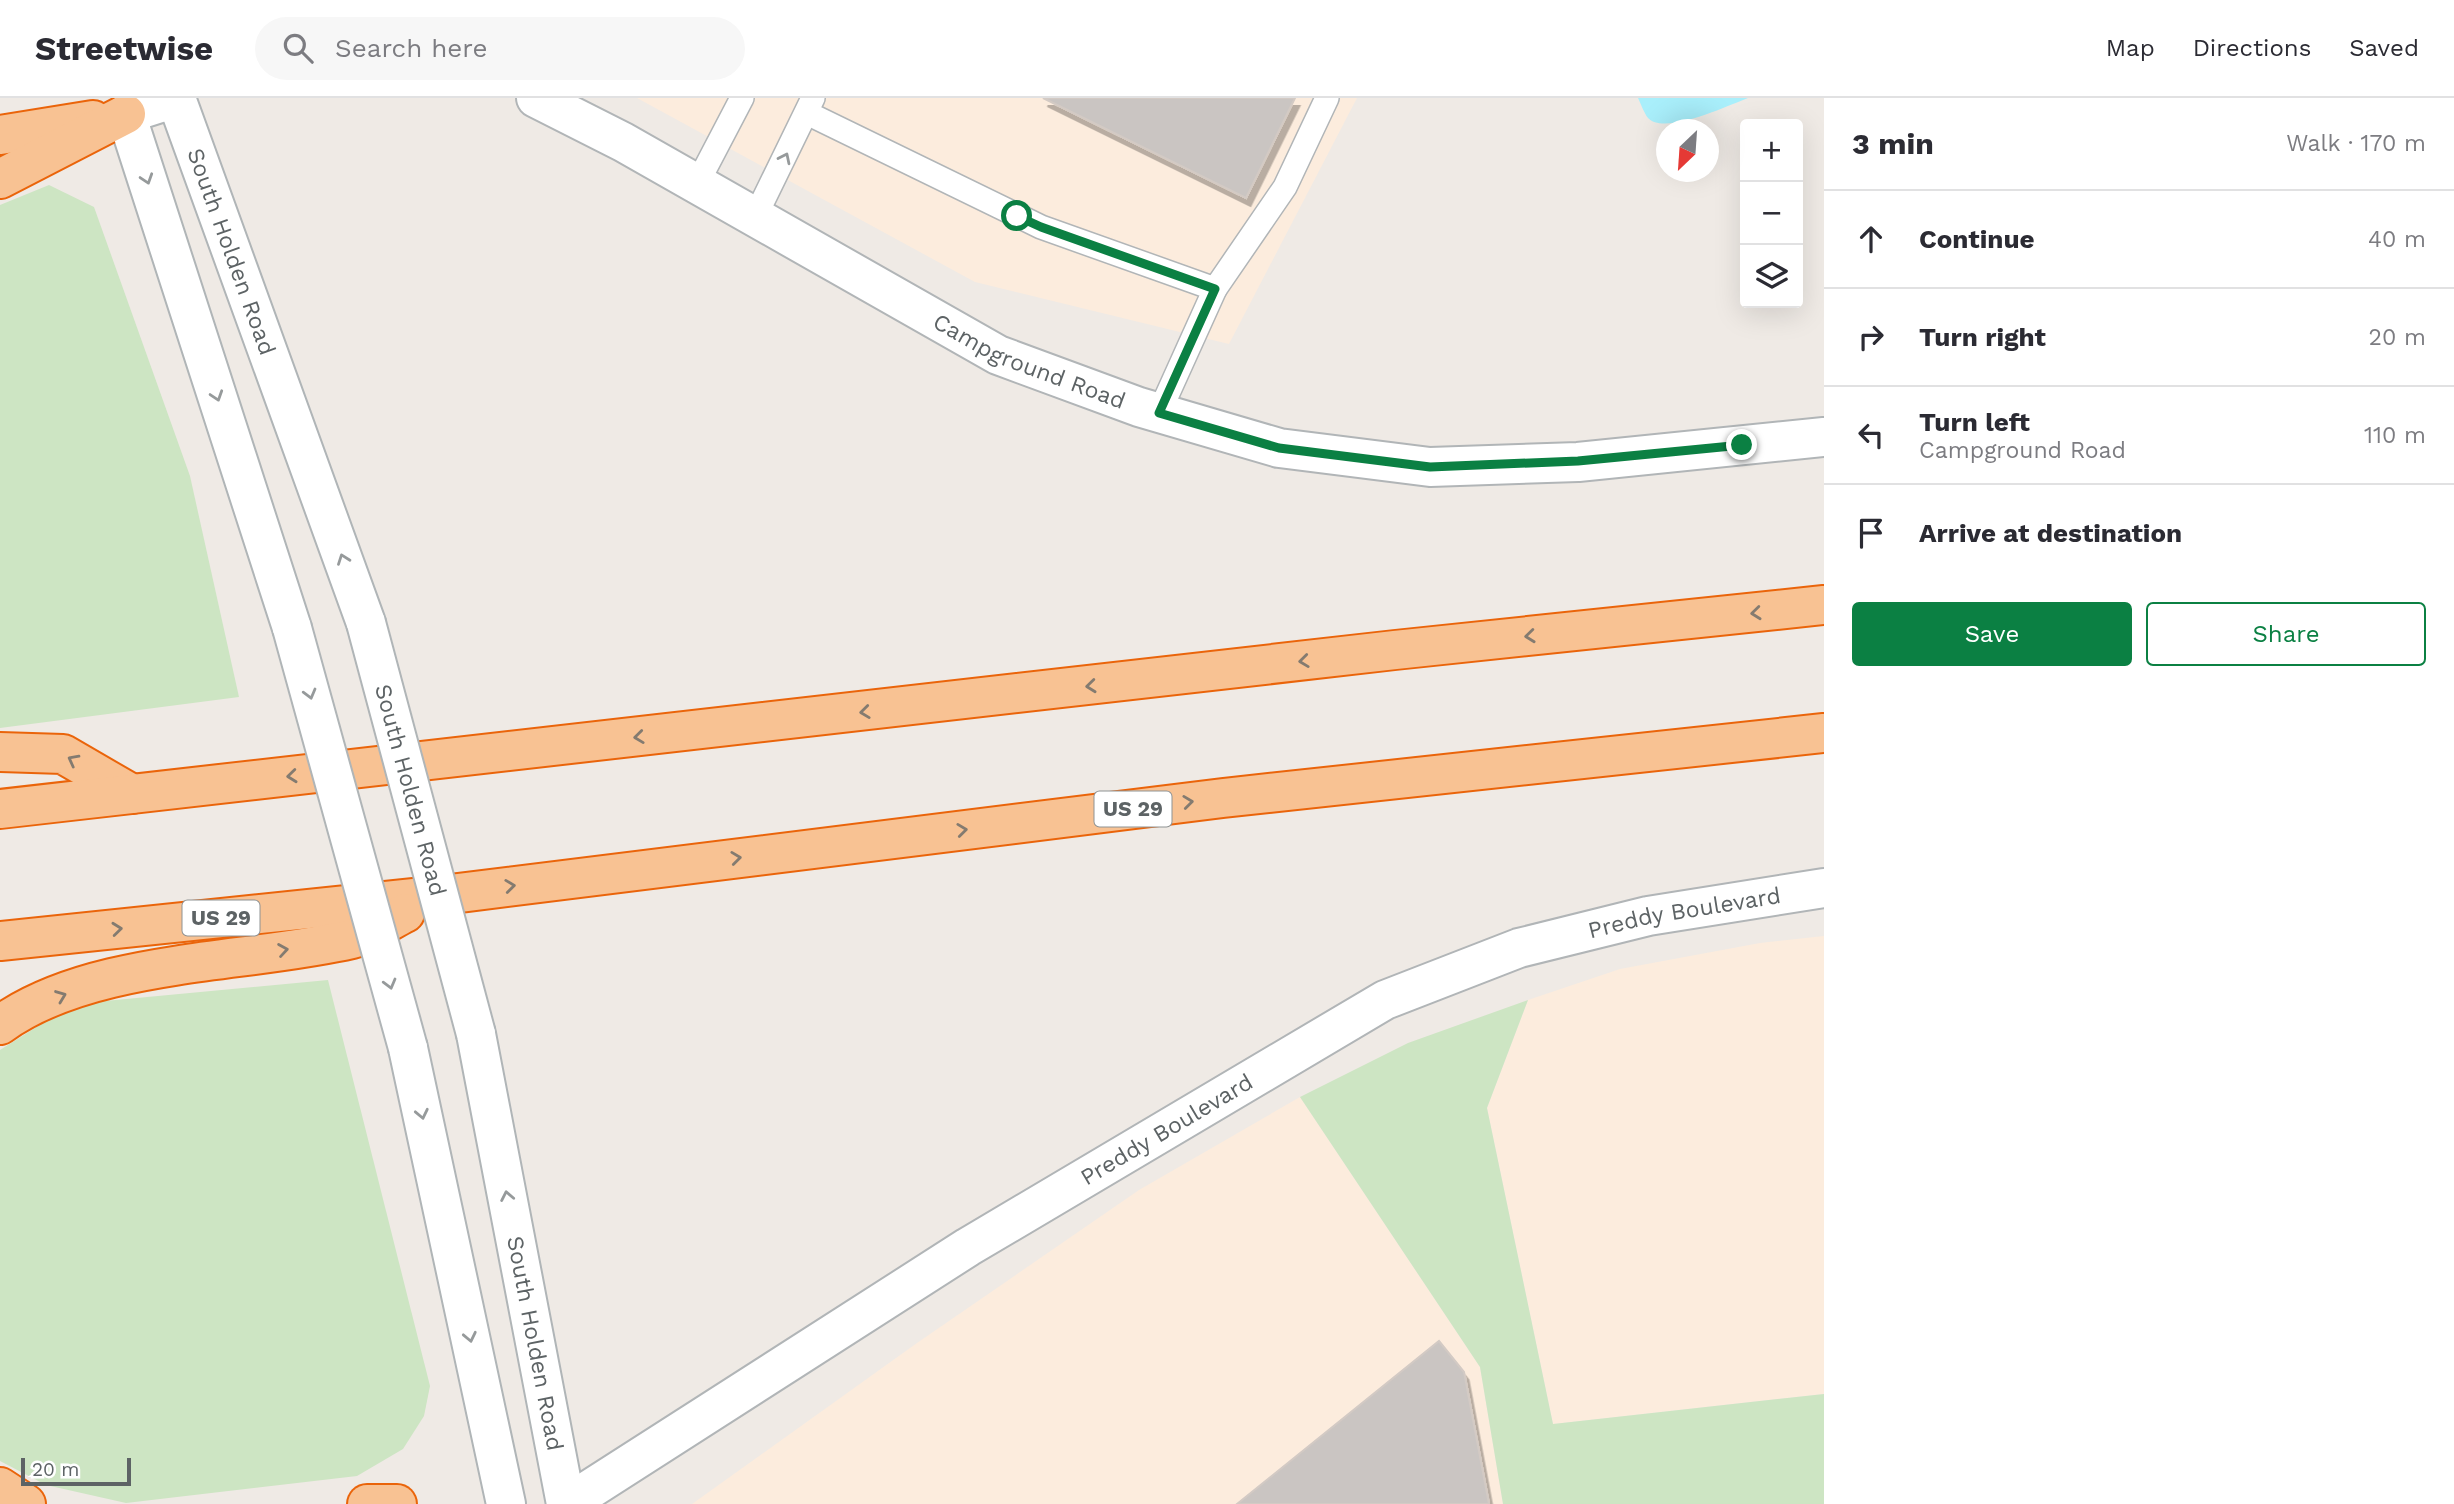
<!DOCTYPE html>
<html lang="en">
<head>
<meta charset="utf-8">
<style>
	:root { --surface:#fff; --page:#f7f7f7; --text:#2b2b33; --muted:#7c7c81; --line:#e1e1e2; --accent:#0b8043 }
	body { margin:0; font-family:"Work Sans",sans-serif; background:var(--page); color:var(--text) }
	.controls { position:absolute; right:21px; top:21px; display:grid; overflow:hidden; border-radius:7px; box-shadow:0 7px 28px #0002 }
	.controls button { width:63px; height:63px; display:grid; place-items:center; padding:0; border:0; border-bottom:2px solid var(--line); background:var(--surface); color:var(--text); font:35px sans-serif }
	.compass { position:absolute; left:1656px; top:21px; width:63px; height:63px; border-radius:50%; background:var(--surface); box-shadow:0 7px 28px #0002; rotate:205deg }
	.scale { position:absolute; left:21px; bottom:18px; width:110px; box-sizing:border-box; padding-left:7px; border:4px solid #5d6365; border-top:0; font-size:19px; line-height:24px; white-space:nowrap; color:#5d6365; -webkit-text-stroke:5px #fff; paint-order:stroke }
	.stop { position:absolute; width:21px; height:21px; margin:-16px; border:5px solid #0b8043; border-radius:50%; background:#fff }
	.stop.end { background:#0b8043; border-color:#fff; box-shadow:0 2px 7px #0008 }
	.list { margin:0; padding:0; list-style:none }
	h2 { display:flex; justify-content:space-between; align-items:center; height:91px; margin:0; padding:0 28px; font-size:30px }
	h2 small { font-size:23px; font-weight:400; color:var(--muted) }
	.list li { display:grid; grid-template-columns:46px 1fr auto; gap:21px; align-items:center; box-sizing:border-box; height:98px; padding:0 28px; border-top:2px solid var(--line) }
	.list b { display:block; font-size:26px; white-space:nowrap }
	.list p { margin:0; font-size:23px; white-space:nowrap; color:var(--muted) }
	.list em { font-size:23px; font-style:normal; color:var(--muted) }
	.actions { display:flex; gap:14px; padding:21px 28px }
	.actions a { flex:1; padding:16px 0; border:2px solid var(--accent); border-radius:7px; text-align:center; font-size:24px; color:var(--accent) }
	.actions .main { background:var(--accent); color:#fff }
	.icon { flex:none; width:38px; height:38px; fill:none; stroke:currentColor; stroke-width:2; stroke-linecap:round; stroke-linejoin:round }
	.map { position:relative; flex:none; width:1824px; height:1406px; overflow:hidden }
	header { display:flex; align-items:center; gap:42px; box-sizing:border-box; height:98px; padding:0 35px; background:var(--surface); border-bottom:2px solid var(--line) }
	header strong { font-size:33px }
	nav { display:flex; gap:38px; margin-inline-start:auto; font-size:24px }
	.search { width:490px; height:63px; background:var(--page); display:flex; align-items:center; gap:18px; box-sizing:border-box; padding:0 24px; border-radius:38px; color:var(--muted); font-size:26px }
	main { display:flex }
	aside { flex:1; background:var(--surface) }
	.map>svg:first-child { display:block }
	.commercial { fill:#fcecdd }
	.green { fill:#cde5c3 }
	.water { fill:#a9effb }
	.building { fill:#cac5c2; stroke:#d3cac4; stroke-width:2; filter:url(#shadow) }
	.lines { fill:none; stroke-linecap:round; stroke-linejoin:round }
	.service-casing { stroke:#b1b5b7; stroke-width:26 }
	.minor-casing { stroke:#b1b5b7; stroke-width:42 }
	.secondary-casing { stroke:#b0b5b7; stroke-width:42 }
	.motorway-casing { stroke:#ea640a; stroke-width:42 }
	.service { stroke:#fff; stroke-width:23 }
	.minor { stroke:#fff; stroke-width:38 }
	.secondary { stroke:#fff; stroke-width:38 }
	.motorway { stroke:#f8c293; stroke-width:38 }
	.secondary-bridge-casing { stroke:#b0b5b7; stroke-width:42; stroke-linecap:butt }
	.secondary-bridge { stroke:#fff; stroke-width:38 }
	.oneway { stroke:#969a9b }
	.oneway2 { stroke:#847b70 }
	.route { stroke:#0b8043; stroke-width:9 }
	.labels { text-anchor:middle; stroke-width:5; stroke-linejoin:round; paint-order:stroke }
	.shield { fill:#fff; stroke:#8e9293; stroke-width:2 }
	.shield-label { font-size:21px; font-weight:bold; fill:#5d6365 }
	.street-label { font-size:23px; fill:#5d6365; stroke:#fff }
</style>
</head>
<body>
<header>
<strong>Streetwise</strong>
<div class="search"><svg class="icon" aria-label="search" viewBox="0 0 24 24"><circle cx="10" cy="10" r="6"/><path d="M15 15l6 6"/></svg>Search here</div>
<nav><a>Map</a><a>Directions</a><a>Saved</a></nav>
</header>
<main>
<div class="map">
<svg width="1824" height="1406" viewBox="0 0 1824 1406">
	<defs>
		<filter id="shadow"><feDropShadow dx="4.5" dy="8" stdDeviation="0" flood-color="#0004"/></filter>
	</defs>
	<rect width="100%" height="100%" fill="#efeae5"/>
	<!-- commercial -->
	<g class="commercial">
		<polygon points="637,0 1357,0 1229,246 975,184"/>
		<polygon points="1824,838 1824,1296 1553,1326 1487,1010 1528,902 1620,871 1760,845"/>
		<polygon points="1300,999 1480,1269 1503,1406 692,1406 917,1245 1139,1092"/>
	</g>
	<!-- green -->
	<g class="green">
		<polygon points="49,87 94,109 190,378 239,599 0,630 0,107"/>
		<polygon points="328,882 430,1288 424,1318 403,1351 357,1378 126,1405 46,1387 0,1363 0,952 73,906"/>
		<polygon points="1528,902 1487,1010 1553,1326 1824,1296 1824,1406 1503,1406 1480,1269 1300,999 1408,945"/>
	</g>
	<!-- water -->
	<path class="water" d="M1638,0h110c-19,7 -84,38 -100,20 -4,-5 -7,-14 -10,-20z"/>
	<!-- building -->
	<g class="building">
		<polygon points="1043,0 1295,0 1246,100"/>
		<polygon points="1439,1243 1464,1274 1489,1406 1237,1406"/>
	</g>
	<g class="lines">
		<!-- service casing -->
		<g class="service-casing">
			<g id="service">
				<polyline points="807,15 1041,129 1215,191 1159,315"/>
				<polyline points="697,86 742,0"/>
				<polyline points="755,119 813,0"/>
				<polyline points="1215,191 1285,89 1327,0"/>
			</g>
		</g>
		<!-- minor casing -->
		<g class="minor-casing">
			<g id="minor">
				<path id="s1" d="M536,0l87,44 375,213 141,52 140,41 151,19 148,-5 246,-25"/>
				<path id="s2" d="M567,1406l401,-257 417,-247 134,-52 129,-32 176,-28"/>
			</g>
		</g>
		<!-- secondary casing -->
		<g class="secondary-casing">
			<g id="secondary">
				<path id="s3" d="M292,530l-166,-514 50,-16 190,525"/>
				<path id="s4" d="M476,936l90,470"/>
				<polyline points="408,950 506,1406"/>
			</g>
		</g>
		<!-- motorway casing -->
		<g class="motorway-casing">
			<g id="motorway">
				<polyline points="0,37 93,22"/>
				<polyline points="0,81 126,16"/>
				<polyline points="0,654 63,656 132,696"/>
				<polyline points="0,711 1395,552 1824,507"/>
				<polyline points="0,843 443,797 1223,700 1824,635"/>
				<path d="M0,927c91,-66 244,-61 352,-86 18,-5 37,-18 53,-26"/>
				<polyline points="0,1389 26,1406"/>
				<polyline points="367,1406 397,1406"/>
			</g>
		</g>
		<!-- service -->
		<use href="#service" class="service"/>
		<!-- minor -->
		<use href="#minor" class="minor"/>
		<!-- secondary -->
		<use href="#secondary" class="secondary"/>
		<!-- motorway -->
		<use href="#motorway" class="motorway"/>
		<!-- secondary-bridge casing -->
		<g class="secondary-bridge-casing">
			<g id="secondary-bridge">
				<path id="s5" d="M366,525l110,411"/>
				<polyline points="292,530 408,950"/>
			</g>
		</g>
		<!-- secondary-bridge -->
		<use href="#secondary-bridge" class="secondary-bridge"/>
	</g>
	<!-- one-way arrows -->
	<defs><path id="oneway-chevron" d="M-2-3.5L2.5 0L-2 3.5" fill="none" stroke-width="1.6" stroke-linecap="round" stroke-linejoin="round" transform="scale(1.75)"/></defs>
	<g class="oneway">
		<use href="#oneway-chevron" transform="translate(785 60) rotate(-64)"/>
		<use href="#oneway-chevron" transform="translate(147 81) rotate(72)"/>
		<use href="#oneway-chevron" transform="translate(217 298) rotate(72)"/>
		<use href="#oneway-chevron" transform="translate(343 461) rotate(-110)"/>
		<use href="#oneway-chevron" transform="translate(310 596) rotate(75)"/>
		<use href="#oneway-chevron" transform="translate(390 886) rotate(75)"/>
		<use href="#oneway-chevron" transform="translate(422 1016) rotate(78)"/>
		<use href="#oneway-chevron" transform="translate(507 1098) rotate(-101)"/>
		<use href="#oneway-chevron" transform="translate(470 1239) rotate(78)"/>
	</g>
	<g class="oneway2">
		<use href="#oneway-chevron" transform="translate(1756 515) rotate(174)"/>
		<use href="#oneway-chevron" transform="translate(1530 538) rotate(174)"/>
		<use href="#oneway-chevron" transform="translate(1304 563) rotate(173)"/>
		<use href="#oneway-chevron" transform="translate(1091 588) rotate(174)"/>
		<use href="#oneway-chevron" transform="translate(865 614) rotate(173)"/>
		<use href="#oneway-chevron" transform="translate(639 639) rotate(173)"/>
		<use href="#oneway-chevron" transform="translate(73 662) rotate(-152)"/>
		<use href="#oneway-chevron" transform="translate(292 678) rotate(174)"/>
		<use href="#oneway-chevron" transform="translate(1188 704) rotate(-7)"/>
		<use href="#oneway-chevron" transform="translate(962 732) rotate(-7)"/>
		<use href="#oneway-chevron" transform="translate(736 760) rotate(-7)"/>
		<use href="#oneway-chevron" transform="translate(510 788) rotate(-7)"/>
		<use href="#oneway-chevron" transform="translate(117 831) rotate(-6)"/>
		<use href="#oneway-chevron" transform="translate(283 852) rotate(-9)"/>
		<use href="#oneway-chevron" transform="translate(61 898) rotate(-21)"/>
	</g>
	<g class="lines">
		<!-- route -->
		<polyline class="route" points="1017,118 1041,129 1215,191 1159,315 1279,350 1430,369 1578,363 1742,347"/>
	</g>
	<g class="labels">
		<!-- shield labels -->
		<g class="shield">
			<rect x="1094.5" y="693.5" width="77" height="35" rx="5"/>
			<rect x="182.5" y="802.5" width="77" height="35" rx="5"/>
		</g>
		<g class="shield-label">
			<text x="1133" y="718">US 29</text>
			<text x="221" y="827">US 29</text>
		</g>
		<!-- street labels -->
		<g class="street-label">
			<text dy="8" stroke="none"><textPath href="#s3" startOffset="756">South Holden Road</textPath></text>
			<text dy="8" stroke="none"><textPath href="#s1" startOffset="560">Campground Road</textPath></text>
			<text dy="8" stroke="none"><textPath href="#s5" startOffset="173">South Holden Road</textPath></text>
			<text dy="8" stroke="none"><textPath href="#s2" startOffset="1274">Preddy Boulevard</textPath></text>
			<text dy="8" stroke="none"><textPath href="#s2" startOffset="707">Preddy Boulevard</textPath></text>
			<text dy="8" stroke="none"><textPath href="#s4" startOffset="315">South Holden Road</textPath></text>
		</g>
	</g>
</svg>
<div class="controls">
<button>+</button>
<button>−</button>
<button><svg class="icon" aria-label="layers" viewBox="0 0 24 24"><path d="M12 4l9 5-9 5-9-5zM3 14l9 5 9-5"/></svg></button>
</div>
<svg class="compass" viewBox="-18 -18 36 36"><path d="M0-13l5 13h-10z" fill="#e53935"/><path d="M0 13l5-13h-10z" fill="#7c7c81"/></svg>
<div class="scale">20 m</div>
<div class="stop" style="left:1017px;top:118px"></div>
<div class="stop end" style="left:1742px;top:347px"></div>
</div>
<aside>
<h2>3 min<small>Walk · 170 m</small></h2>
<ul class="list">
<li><svg class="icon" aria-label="ahead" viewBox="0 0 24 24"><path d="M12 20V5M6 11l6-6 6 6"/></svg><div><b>Continue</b></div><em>40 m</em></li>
<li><svg class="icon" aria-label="right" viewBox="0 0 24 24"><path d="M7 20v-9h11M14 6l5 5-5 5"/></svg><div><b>Turn right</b></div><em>20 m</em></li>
<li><svg class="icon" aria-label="left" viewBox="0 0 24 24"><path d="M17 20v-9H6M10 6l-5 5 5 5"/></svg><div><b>Turn left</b><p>Campground Road</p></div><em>110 m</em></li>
<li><svg class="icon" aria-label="arrive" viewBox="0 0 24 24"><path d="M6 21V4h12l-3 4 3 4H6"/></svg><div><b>Arrive at destination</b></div></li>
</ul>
<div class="actions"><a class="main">Save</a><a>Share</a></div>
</aside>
</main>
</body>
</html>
